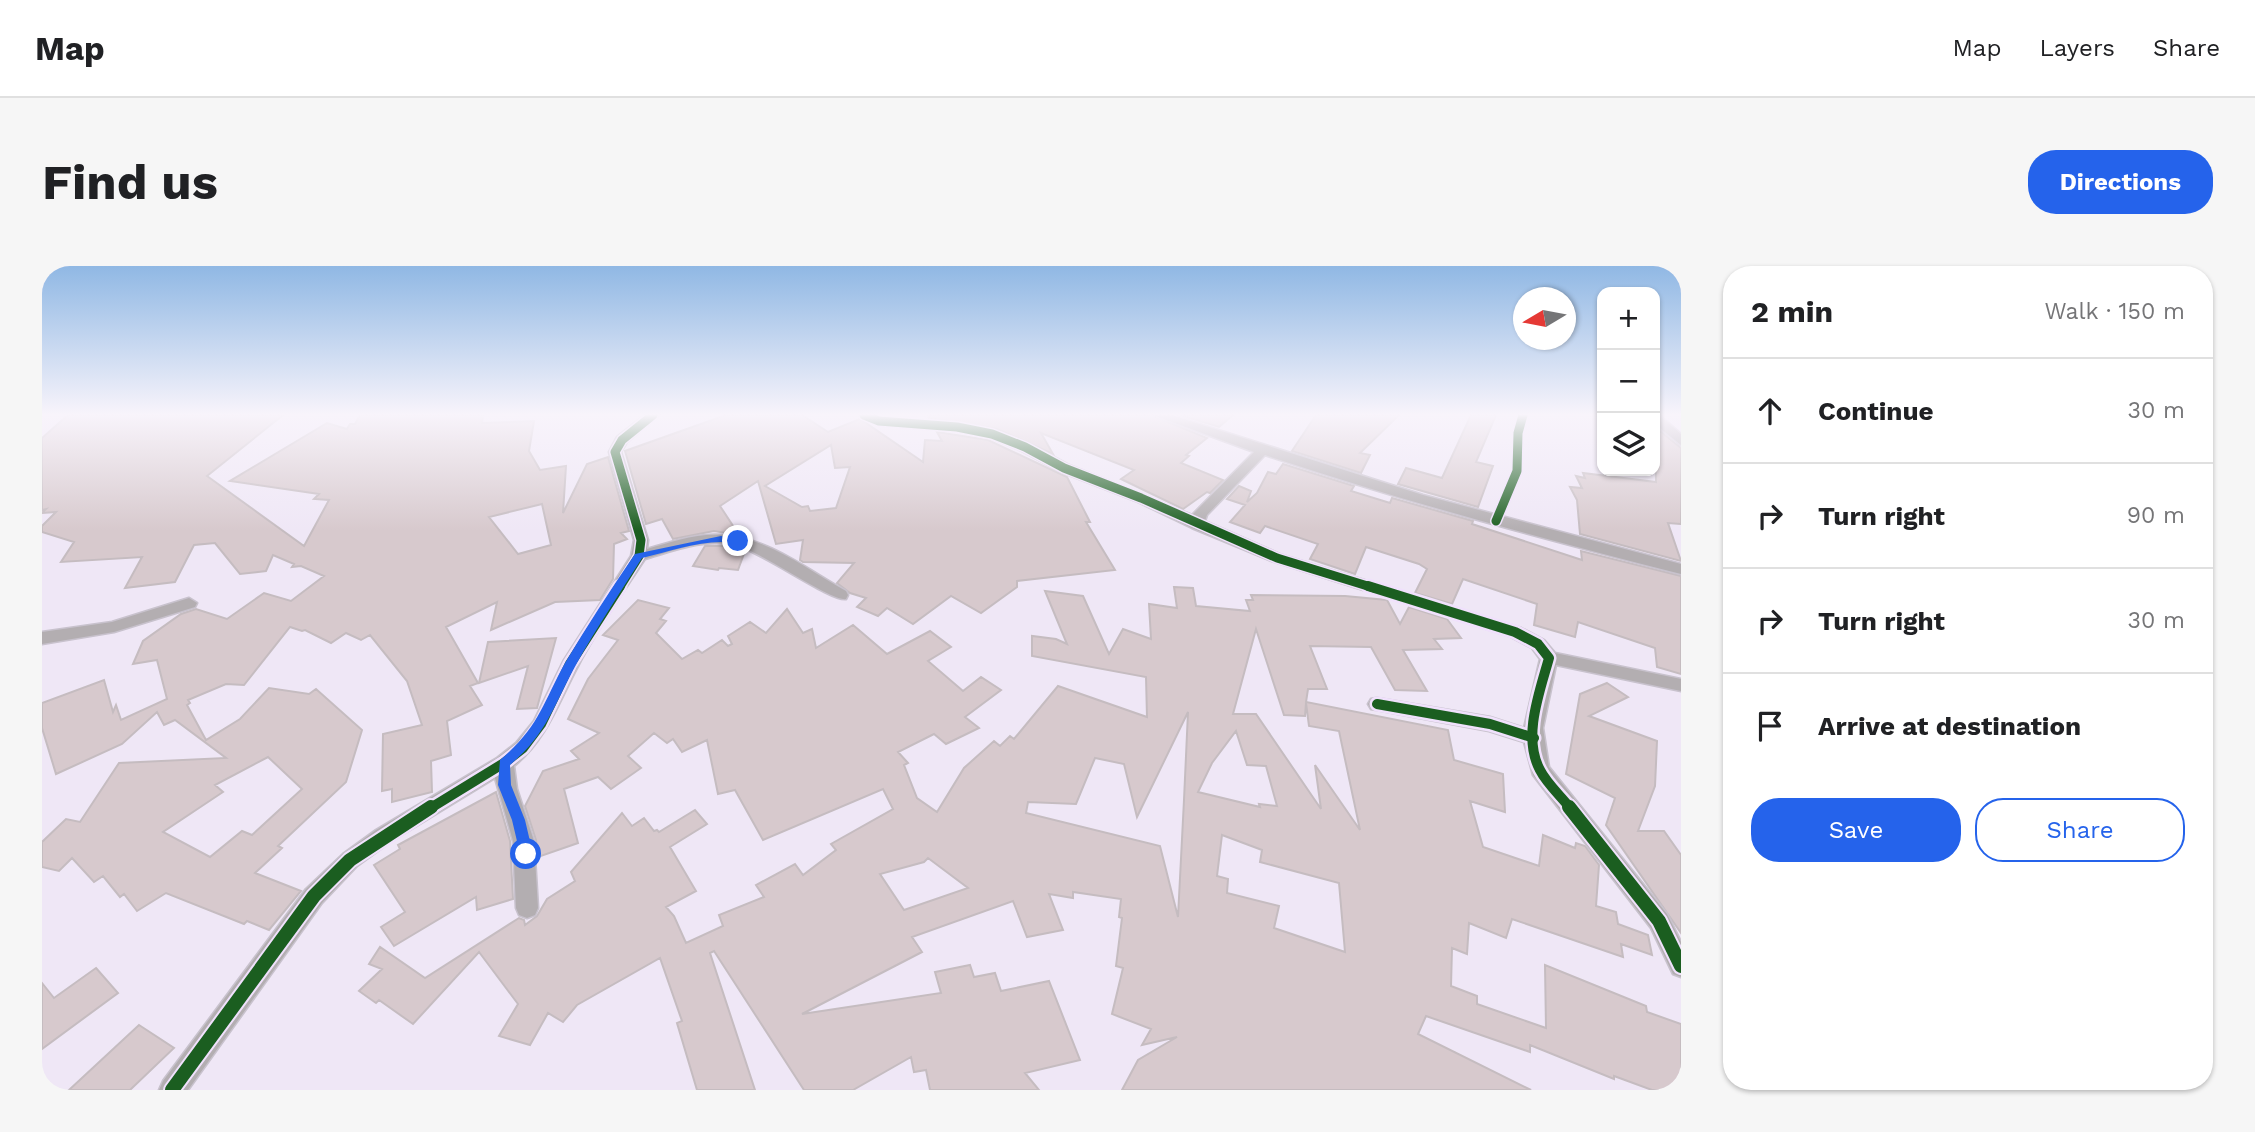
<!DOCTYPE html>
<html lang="en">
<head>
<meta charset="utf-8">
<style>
	:root { --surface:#fff; --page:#f6f6f6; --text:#202124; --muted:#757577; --line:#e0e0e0; --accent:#2563eb }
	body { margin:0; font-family:"Work Sans",sans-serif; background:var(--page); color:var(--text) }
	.controls { position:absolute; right:21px; top:21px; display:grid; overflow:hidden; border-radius:14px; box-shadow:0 2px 5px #0004 }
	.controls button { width:63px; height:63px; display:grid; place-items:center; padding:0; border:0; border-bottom:2px solid var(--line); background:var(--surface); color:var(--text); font:35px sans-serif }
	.compass { position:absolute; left:1471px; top:21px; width:63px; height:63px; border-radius:50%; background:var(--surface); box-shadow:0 2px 5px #0004; rotate:260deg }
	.stop { position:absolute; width:21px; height:21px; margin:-16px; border:5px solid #2563eb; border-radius:50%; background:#fff }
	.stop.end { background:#2563eb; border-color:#fff; box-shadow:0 2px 7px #0008 }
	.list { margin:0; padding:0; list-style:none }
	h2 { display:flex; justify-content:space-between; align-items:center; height:91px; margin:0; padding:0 28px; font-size:30px }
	h2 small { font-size:23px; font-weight:400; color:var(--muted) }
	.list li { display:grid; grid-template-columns:46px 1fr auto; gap:21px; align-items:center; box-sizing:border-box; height:105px; padding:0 28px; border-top:2px solid var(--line) }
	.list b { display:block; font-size:26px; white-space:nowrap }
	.list em { font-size:23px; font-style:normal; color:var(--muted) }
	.actions { display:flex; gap:14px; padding:21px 28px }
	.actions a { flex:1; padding:16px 0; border:2px solid var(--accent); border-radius:28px; text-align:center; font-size:24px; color:var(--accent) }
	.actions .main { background:var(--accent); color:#fff }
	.icon { flex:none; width:38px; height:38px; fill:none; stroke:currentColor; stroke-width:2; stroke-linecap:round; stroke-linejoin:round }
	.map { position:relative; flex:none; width:1639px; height:824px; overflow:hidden; border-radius:28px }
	header { display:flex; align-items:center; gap:42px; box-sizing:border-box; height:98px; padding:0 35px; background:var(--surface); border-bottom:2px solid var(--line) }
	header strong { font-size:33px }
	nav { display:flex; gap:38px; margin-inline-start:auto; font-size:24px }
	.intro { display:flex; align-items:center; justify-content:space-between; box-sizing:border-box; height:168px; padding:0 42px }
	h1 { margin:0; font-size:49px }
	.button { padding:18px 32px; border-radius:28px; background:var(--accent); color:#fff; font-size:24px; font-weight:700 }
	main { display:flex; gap:42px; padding:0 42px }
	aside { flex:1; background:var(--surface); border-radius:28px; box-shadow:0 2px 5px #0004 }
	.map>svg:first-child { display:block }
	.building { fill:#d7c9cd; stroke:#c5bcc0; stroke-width:2; fill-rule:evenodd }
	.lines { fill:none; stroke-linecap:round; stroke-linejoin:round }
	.lane-casing { stroke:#c8c2cd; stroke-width:10 }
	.street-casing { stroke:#c8c2cd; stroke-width:3 }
	.lane { stroke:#b3aeb1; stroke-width:7 }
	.street { fill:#b3aeb1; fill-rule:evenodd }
	.cycleway-far2-casing { stroke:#f0e1fc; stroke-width:12 }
	.cycleway-far1-casing { stroke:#f0e1fc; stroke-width:15 }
	.cycleway-casing { stroke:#f0e1fc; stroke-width:18 }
	.cycleway-far2 { stroke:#1b5e20; stroke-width:9 }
	.cycleway-far1 { stroke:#1b5e20; stroke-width:10 }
	.cycleway { stroke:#1b5e20; stroke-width:14 }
	.route { fill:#2563eb }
</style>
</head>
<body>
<header>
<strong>Map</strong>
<nav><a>Map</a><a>Layers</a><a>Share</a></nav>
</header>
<div class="intro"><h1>Find us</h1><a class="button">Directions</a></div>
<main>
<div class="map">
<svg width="1639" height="824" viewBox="0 0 1639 824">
	<rect width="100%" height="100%" fill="#efe7f6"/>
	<!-- building -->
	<g class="building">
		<path d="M26,149h215l-76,61 97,70 25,-46 -15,-1 5,-5 -89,-13 97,-58 20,6 3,-5h5l5,-9h123l-1,8 52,-2 -5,30 11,19 26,-4 -3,47 24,-49 21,-7 21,74 -8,2 6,6 -13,5 -1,35 -13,21 -45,2 -64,28 6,-28 -51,25 32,56 -8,3 12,19 -35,16 4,34 -20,6 1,31 -40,10v-13l-10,2 1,-57 39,-9 -15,-44 -37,-46 -9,5 -15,-7 -15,10 -26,-13 -3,1 -12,-4 -46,58 -18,-1 -38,16 2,3 -3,2 19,35 34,-21 29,-31 40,6 7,-5 46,41 -16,52 -68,64 4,2 -27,25 46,18 -32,39 -22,-9 -3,3 -78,-31 -29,18 -13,-17 -4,3 -17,-21 -9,6 -22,-24 -13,13 -17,-4v-25l24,-23 14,3 39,-59 107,-5 -51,-38 -11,5 -7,-13 -35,32 -66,30 -14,-46v-25l62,-23 9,32 3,-7 5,15 46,-21 -10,-39 -24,4 10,-23 38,-27 15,-5 31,10 37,-26 27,8 33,-25 -23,-10 -9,1 2,-3 -21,-9 -7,16 -26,3 -25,-31 -21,2 -19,37 -50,6 17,-31 -81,5 13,-20 -32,-10v-6l14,-14 -14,1 4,-4 -4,1v-72zM500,238l9,41 -33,9 -29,-37zM226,491l34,32 -50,46 -10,-4 -32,26 -47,-25 60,-40 -8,-7z"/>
		<path d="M684,149h76l26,17 32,-13 63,43 2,-22 17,1 -5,-9 51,8 79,37 23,45h-4l29,48 -98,11v6l-36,26 -30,-17 -38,28 -26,-16 -9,8 -21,-9 9,-9 -16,-5 -13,-10 17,-20 -51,-1 -3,-2 3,-20 -27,4 -18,-63 -38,25 19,29 -25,-4 -41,8 -11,-20 -16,5 -21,-73zM789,179l4,23 15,-1 -14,41 -26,3 -2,-5 -6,1 -37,-21z"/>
		<polygon points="886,149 1109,149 1165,172 1144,189 1147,190 1139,197 1181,214 1168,227 1165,226 1141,243 1079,213 1092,204 999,167 1011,188 955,163 887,152"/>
		<polygon points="1138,149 1191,149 1177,161"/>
		<polygon points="1274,149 1357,149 1318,187 1328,189 1319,207 1250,185"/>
		<polygon points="1429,149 1454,149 1434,196 1451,200 1436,241 1356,218 1364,202 1400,212"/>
		<polygon points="1613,161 1639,182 1639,258 1626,257 1639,295 1538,268 1535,234 1528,221 1540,222 1534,210 1543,212 1541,207 1614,216"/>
		<polygon points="1241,198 1312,220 1309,225 1348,237 1350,232 1431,255 1430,258 1540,294 1539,285 1639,310 1639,408 1615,401 1613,382 1536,356 1533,371 1492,359 1495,338 1421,313 1410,338 1373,327 1385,303 1377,298 1324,281 1313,308 1268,293 1276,278 1223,260 1218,267 1188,256 1203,239 1185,233 1197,220 1209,225 1205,236 1215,227 1226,206 1234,208"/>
		<polygon points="663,280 681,280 703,285 696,304 677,302 676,304 651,300"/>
		<path d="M1132,321l19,1 3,18 54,5 -4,-11h7l-2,-5 94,1 42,4 13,24 9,-17 38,12 14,19 -27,1 8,10 -39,1 24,41 -32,-1 -24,-43 -61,-1 17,43h-19l-2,13 142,28 6,30 49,14 2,38 -35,-11 13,46 56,19 4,-31 32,13 1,-5 9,3 14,19 -3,41 20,6 2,12 30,11 4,20 -31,-11 2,13 -111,-38 -6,19 -37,-15 -2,31 -15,-6 -1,38 26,10v8l69,24 -1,-63 101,41 1,6 34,12v66h-29l-38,-14v3l-84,-34v7l-104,-36 -8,18 113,56h-409l16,-30 39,-23 -35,8 9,-16 -39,-15 11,-46 -7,-2 6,-48 -3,-1 2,-18 -48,-7v6l-24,-4 14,36 -36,7 -14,-36 -101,36 10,15 -120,62 139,-21 -6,-21 35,-7 4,12 21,-4 6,18 48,-10 31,79 -55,13 14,17h-109l-4,-20 -12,2 -3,-15 -58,33h-49l-90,-139 -4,2 45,137h-58l-20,-67 5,-2 -22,-63 -83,47 -14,17 -15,-9 -18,32 -31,-9 19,-32 -39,-52 -66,72 -34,-24 -3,3 -17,-12 23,-22 -13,-5 11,-17 45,31 94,-60 5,2 1,5 12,-9 10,-17 28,-18 -4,-9 51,-59 10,13 12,-8 10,13 3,-1 2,2 36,-22 12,14 -37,23 26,44 -30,16 8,9 12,27 37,-17 -4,-11 45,-18 -8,-12 39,-21 8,11 33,-25 -5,-6 62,-35 -10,-20 -120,51 -28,-50 -17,4 -11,-54 -25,12 -9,-13 -6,4 -13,-10 -26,23 13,12 -30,21 -13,-12 -34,12 14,54 -40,14 -2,-17 -11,-34 18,-35 36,-12 -8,-8 28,-18 -31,-14 20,-40 30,-39 -15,-5 35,-35 31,8 -9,11 6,2 -10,12 26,26 16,-9 4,3 20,-13 6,6 4,-2 -4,-8 22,-14 16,11 21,-24 16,24 9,-4 4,19 37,-23 34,29 43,-23 21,16 -23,14 35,30 18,-14 20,13 -36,27 14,11 -33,16 -12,-10 -36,18 10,11 -4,2 13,33 20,14 27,-44 30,-27 6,5 10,-10 4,3 44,-53 89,31 -1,-40 -114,-21v-20l24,3 11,5 -22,-53 38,5 26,58 14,-25 28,10 -2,-35 28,4zM1214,363l28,86 21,1 1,-13 3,23 30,5 21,99 -45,-65 6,44 -65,-95h-23zM1146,446l-4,88 -6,117 -18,-71 -134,-33 2,-11 48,2 19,-46 29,6 13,53zM1194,465l11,34 19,1 11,40 -18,-2 1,3 -62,-15 14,-29zM1180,569l40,15 -2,12 79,21 6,69 -71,-24 5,-22 -52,-13 1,-14 -11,-3zM886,592l40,30 -64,22 -24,-36 44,-12z"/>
		<polygon points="514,372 495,442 475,443 486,400 437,417 446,376"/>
		<polygon points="1565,417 1586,431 1547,450 1615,475 1613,520 1596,565 1622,565 1639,589 1639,667 1564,559 1573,532 1524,508 1538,428"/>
		<polygon points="454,526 468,575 471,633 435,644 434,631 352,680 339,661 363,646 332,599 358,583 356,579"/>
		<polygon points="54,702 76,727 0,783 0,717 12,732"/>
		<polygon points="97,759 132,782 88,824 27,824"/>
	</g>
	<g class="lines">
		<!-- lane casing -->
		<g class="lane-casing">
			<polyline id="lane" points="1454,255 1475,205 1476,167 1481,149"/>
		</g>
		<!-- street casing -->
		<g class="street-casing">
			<g id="street">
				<path d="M603,149h14l-32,27 -6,10 27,88 -1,9c24,-7 50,-16 75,-14 45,2 86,35 124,56l2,4 -2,4c-15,3 -85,-48 -111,-54 -30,-7 -62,6 -90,14 -23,35 -48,70 -67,107 -20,37 -31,73 -64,100l3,23 17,52 4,67 -3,7 -8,3 -8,-3 -3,-7 -3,-67 -18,-63 -105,64 -33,24 -35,37 -134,187h-29l4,-9 143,-192 37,-35 33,-24 121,-72 19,-15 18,-22 30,-61 67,-104 3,-16 -25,-88 8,-15z"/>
				<path d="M816,149l99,8 39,8 34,13 39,21 123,50 62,-63 -101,-37h18l252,80 258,69v10c-140,-36 -279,-73 -416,-119l-58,60 -2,6 77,34 239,73 23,12 11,13 126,26v12l-125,-26 -13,63 6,39 118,147 14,28v35l-8,-3 -22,-46 -118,-153 -9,-33 -35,-11 -112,-21 -6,-1 -3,-5 3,-5 6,-1 113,19 34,11 16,-69 -8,-11 -23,-12 -237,-75 -80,-33 -56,-27 -77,-30 -39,-21 -31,-13 -32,-6 -78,-6z"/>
				<polygon points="1613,149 1617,149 1639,168 1639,179 1613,158"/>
				<polygon points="147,332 155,337 153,341 72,366 0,378 0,366 70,356"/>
			</g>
		</g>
		<!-- lane -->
		<use href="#lane" class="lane"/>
		<!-- street -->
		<use href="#street" class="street"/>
		<!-- cycleway-far2 casing -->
		<g class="cycleway-far2-casing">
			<g id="cycleway-far2">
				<polyline points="822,149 837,155 915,161 950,168 983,181 1022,202 1099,232 1235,292 1332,322"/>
				<polyline points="1454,255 1475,205 1476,167 1481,149"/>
				<polyline points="577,322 597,290 599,274 573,186 580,174 611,149"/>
			</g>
		</g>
		<!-- cycleway-far1 casing -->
		<g class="cycleway-far1-casing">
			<g id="cycleway-far1">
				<path d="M1326,320l147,46 23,12 11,14c-9,33 -27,79 -9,112 7,14 21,26 31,39"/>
				<polyline points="1335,438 1448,458 1492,472"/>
				<polyline points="387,543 462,497 481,482 499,458 528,398 578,320"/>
			</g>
		</g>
		<!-- cycleway casing -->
		<g class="cycleway-casing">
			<g id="cycleway">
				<polyline points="1527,541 1617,655 1639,700"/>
				<polyline points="130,824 272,630 308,594 389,541"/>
			</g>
		</g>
		<!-- cycleway-far2 -->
		<use href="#cycleway-far2" class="cycleway-far2"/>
		<!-- cycleway-far1 -->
		<use href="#cycleway-far1" class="cycleway-far1"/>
		<!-- cycleway -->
		<use href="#cycleway" class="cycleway"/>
	</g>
	<!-- sky -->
	<linearGradient id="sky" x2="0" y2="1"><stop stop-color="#90b8e4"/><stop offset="0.56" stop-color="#f8f4fb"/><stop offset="1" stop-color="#f8f4fb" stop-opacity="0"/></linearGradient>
	<rect width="1639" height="265" fill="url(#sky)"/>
	<!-- route -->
	<path class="route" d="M679,270l22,5c-7,4 -13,1 -22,1 -26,0 -53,10 -79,16 -22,35 -45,69 -65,105 -23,41 -29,70 -67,102l1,20 14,35 8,34 -2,4h-10l-9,-38 -14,-35 2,-25c39,-33 42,-55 65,-97 22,-37 46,-74 70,-109z"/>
</svg>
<div class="controls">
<button>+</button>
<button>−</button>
<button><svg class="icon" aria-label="layers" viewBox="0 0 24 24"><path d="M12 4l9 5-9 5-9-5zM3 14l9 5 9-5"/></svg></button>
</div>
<svg class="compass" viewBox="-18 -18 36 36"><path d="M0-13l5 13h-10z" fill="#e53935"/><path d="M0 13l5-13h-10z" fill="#757577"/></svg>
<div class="stop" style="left:484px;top:588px"></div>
<div class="stop end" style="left:696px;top:275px"></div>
</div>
<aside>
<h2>2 min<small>Walk · 150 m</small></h2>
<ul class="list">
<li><svg class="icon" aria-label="ahead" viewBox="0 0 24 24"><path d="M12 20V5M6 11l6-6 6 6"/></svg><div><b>Continue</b></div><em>30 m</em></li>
<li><svg class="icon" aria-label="right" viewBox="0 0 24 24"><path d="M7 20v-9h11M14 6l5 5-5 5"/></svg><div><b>Turn right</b></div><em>90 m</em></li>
<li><svg class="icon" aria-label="right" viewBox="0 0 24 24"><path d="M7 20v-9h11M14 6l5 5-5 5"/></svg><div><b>Turn right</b></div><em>30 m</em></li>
<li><svg class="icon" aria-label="arrive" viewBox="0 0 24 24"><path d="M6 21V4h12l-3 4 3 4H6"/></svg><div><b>Arrive at destination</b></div></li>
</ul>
<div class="actions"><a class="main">Save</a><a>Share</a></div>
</aside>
</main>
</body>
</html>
